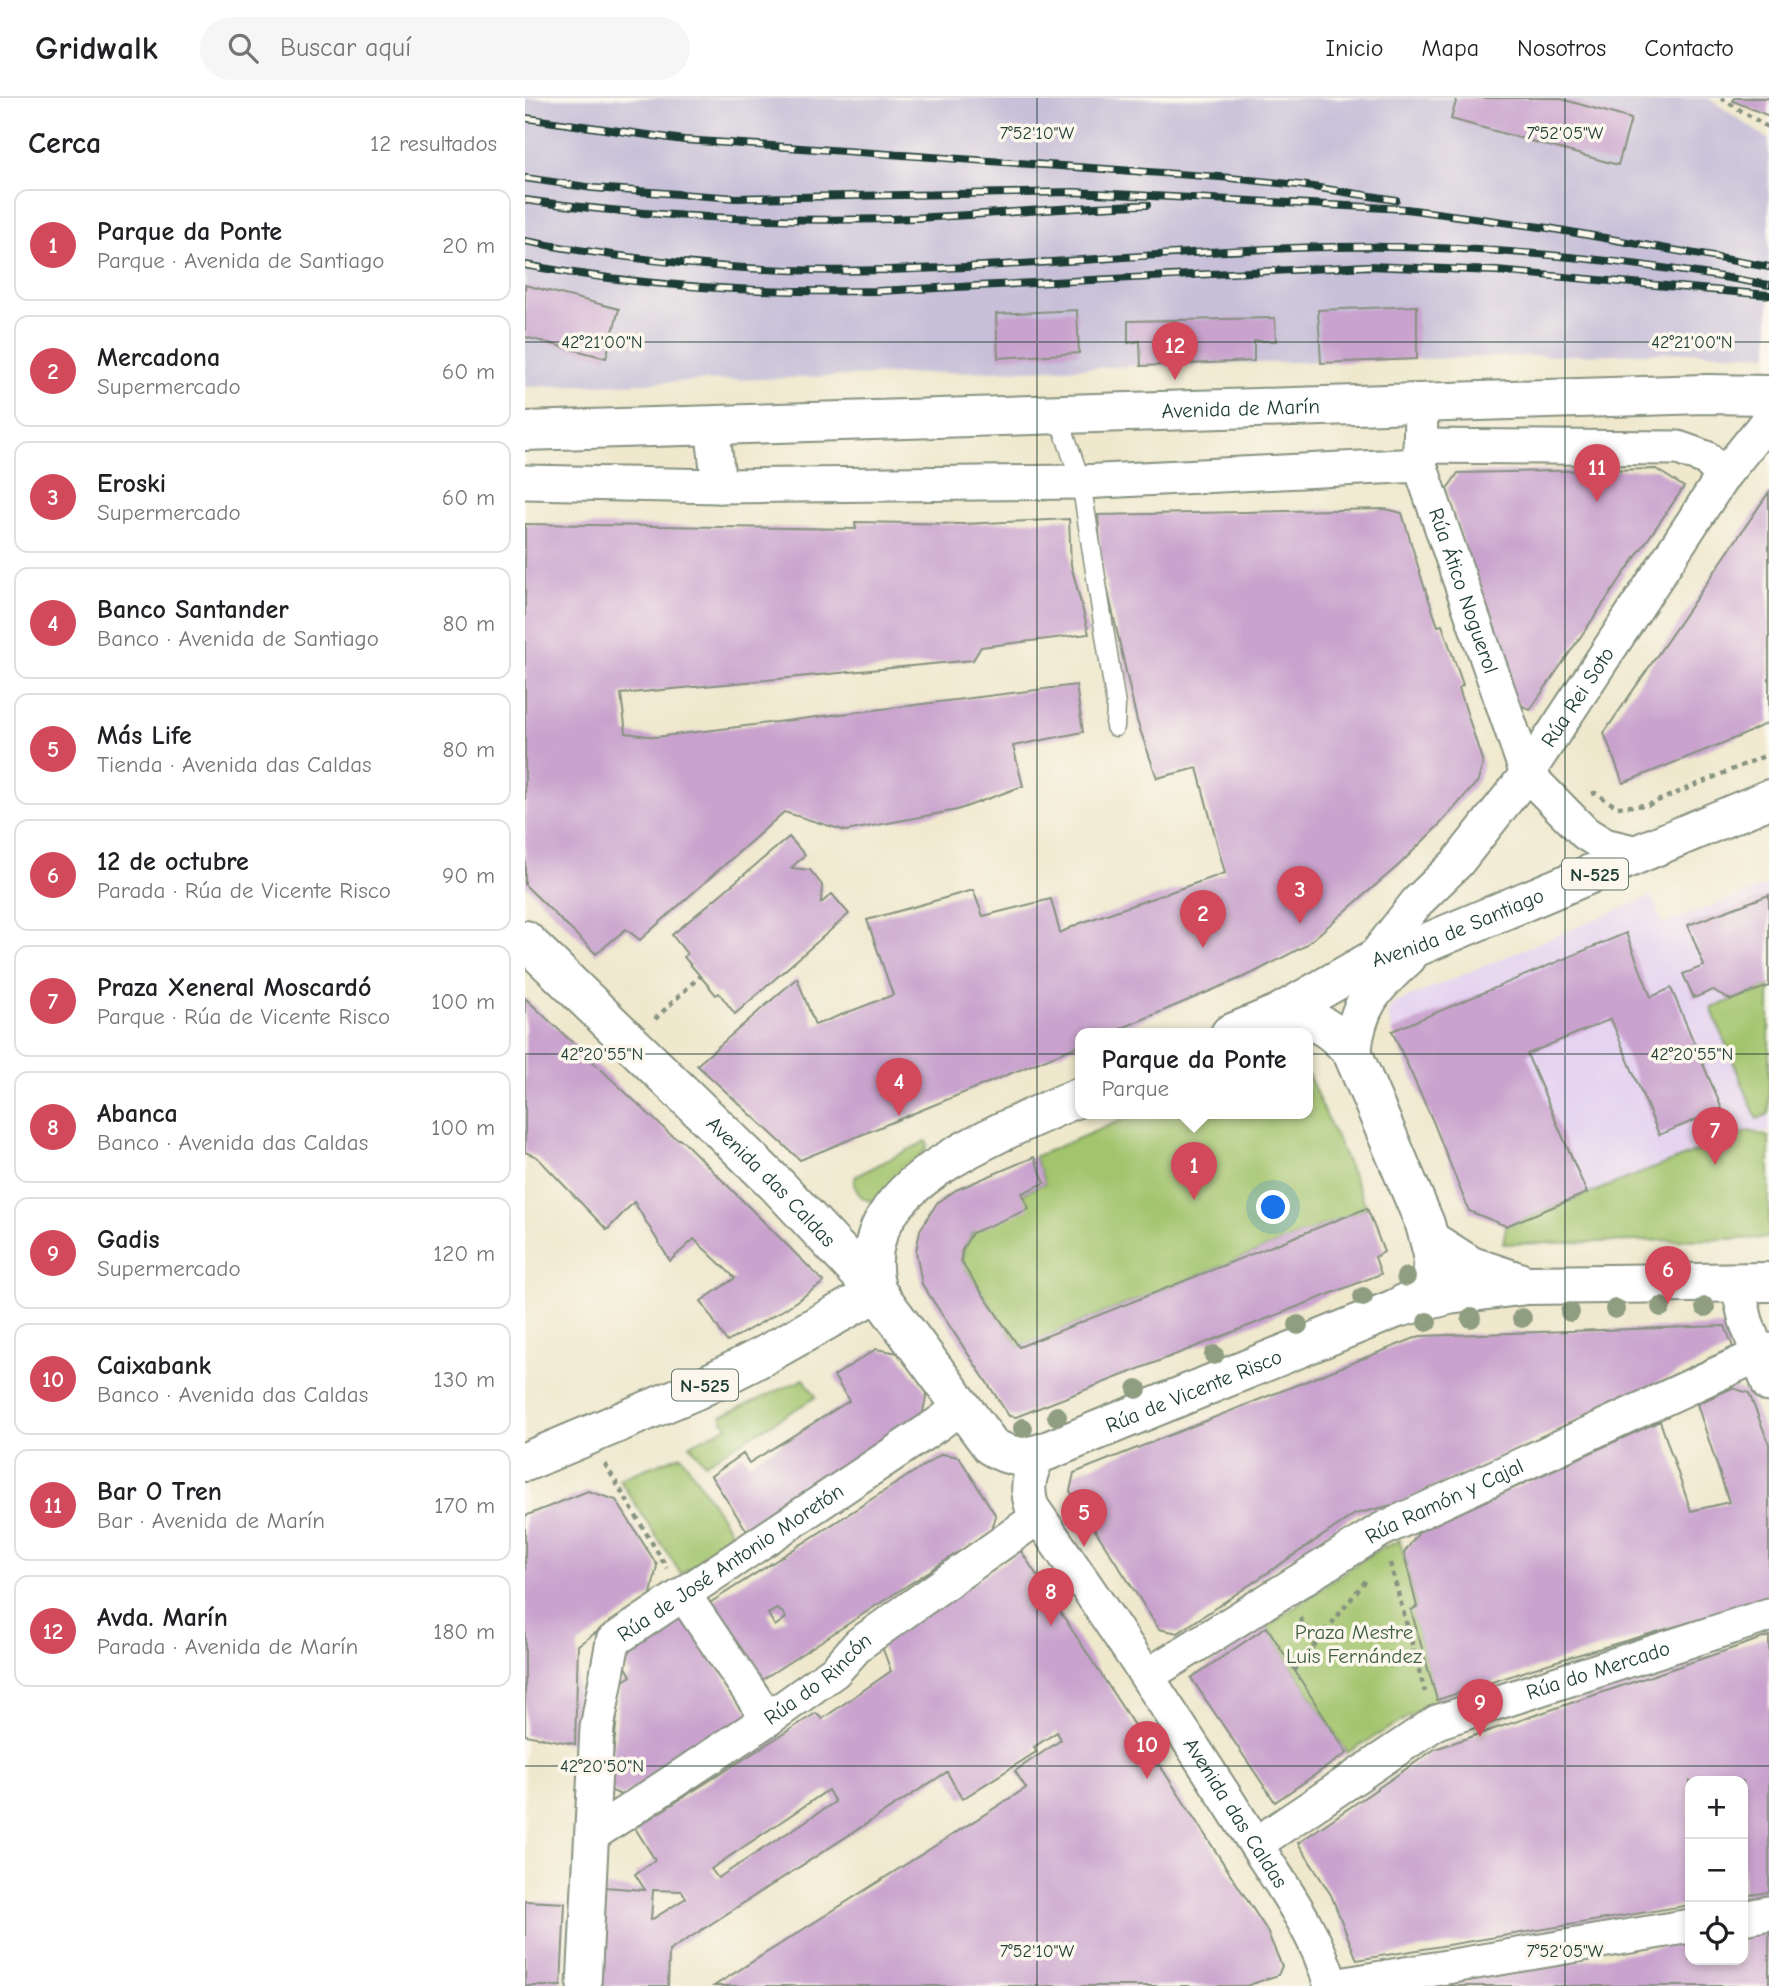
<!DOCTYPE html>
<html lang="es">
<head>
<meta charset="utf-8">
<style>
	:root { --surface:#fff; --page:#f6f6f6; --text:#202124; --muted:#757577; --line:#e0e0e0; --accent:#d1495b }
	body { margin:0; font-family:"Comic Neue",sans-serif; background:var(--page); color:var(--text) }
	.controls { position:absolute; right:21px; bottom:21px; display:grid; overflow:hidden; border-radius:14px; box-shadow:0 4px 10px #0003 }
	.controls button { width:63px; height:63px; display:grid; place-items:center; padding:0; border:0; border-bottom:2px solid var(--line); background:var(--surface); color:var(--text); font:35px sans-serif }
	.you { position:absolute; left:749px; top:1110px; width:24px; height:24px; margin:-18px; border:5px solid #fff; border-radius:50%; background:#1a73e8; box-shadow:0 0 0 10px #1a73e833 }
	.badge { display:grid; place-items:center; width:46px; height:46px; border-radius:50%; background:var(--accent); color:#fff; font-size:23px; font-weight:700 }
	.pin { position:absolute; translate:-50% -58px; filter:drop-shadow(0 2px 4px #0008) }
	.pin::after { content:''; position:absolute; top:37px; width:24px; height:21px; background:inherit; clip-path:polygon(0 0,100% 0,50% 100%) }
	.popup { position:absolute; left:550px; top:930px; width:238px; height:91px; box-sizing:border-box; display:grid; place-content:center; border-radius:14px; background:var(--surface); filter:drop-shadow(0 2px 5px #0005); font-size:23px; white-space:nowrap; color:var(--muted) }
	.popup b { font-size:26px; color:var(--text) }
	.popup::after { content:''; position:absolute; left:50%; top:100%; margin-left:-14px; border:14px solid transparent; border-top-color:var(--surface) }
	.list { margin:0; padding:0; list-style:none }
	h2 { display:flex; justify-content:space-between; align-items:center; height:91px; margin:0; padding:0 28px; font-size:30px }
	h2 small { font-size:23px; font-weight:400; color:var(--muted) }
	.list li { display:grid; grid-template-columns:46px 1fr auto; gap:21px; align-items:center; box-sizing:border-box; height:112px; margin:0 14px 14px; padding:0 14px; border:2px solid var(--line); border-radius:14px }
	.list b { display:block; font-size:26px; white-space:nowrap }
	.list p { margin:0; font-size:23px; white-space:nowrap; color:var(--muted) }
	.list em { font-size:23px; font-style:normal; color:var(--muted) }
	.icon { flex:none; width:38px; height:38px; fill:none; stroke:currentColor; stroke-width:2; stroke-linecap:round; stroke-linejoin:round }
	.map { position:relative; flex:none; width:1244px; height:1888px; overflow:hidden }
	header { display:flex; align-items:center; gap:42px; box-sizing:border-box; height:98px; padding:0 35px; background:var(--surface); border-bottom:2px solid var(--line) }
	header strong { font-size:33px }
	nav { display:flex; gap:38px; margin-inline-start:auto; font-size:24px }
	.search { width:490px; height:63px; background:var(--page); display:flex; align-items:center; gap:18px; box-sizing:border-box; padding:0 24px; border-radius:38px; color:var(--muted); font-size:26px }
	main { display:flex }
	aside { flex:1; background:var(--surface) }
	.map>svg:first-child { display:block }
	.built { fill:#e5d3f0 }
	.industrial { fill:#c7c0d8 }
	.green { fill:#a3c46d; stroke:#618050; stroke-width:2 }
	.building { fill:#c9a3ce; fill-rule:evenodd }
	.lines { fill:none; stroke-linecap:round; stroke-linejoin:round }
	.service-casing { stroke:#879280; stroke-width:21 }
	.minor-casing { stroke:#879280; stroke-width:37 }
	.tertiary-casing { stroke:#879280; stroke-width:42 }
	.secondary-casing { stroke:#879280; stroke-width:42 }
	.trunk-casing { stroke:#879280; stroke-width:42 }
	.path { stroke:#879280; stroke-width:4.5; stroke-dasharray:5 5; stroke-linecap:butt }
	.service { stroke:#fff; stroke-width:18 }
	.minor { stroke:#fff; stroke-width:33 }
	.tertiary { stroke:#fff; stroke-width:38 }
	.secondary { stroke:#fff; stroke-width:38 }
	.trunk { stroke:#fff; stroke-width:38 }
	.rail-casing { stroke:#1f3d34; stroke-width:8 }
	.rail { stroke:#fbf7ec; stroke-width:5; stroke-dasharray:16; stroke-linecap:butt }
	.tree { fill:#8f9d81 }
	.ticks { fill:none; stroke:#1f3d34; stroke-width:2; stroke-opacity:0.45 }
	.labels { text-anchor:middle; stroke-width:7; stroke-linejoin:round; paint-order:stroke }
	.shield { fill:#fbf7ec; stroke:#61756b; stroke-width:2 }
	.shield-label { font-size:19px; font-weight:bold; fill:#1f3d34 }
	.street-label { font-size:21px; fill:#1f3d34; stroke:#fbf7ec }
	.park-label { font-size:21px; fill:#405f42; stroke:#fbf7ec }
	.ticks-label { font-size:18px; text-anchor:middle; fill:#1f3d34; stroke:#fbf7ec; stroke-width:7; stroke-linejoin:round; paint-order:stroke }
</style>
</head>
<body>
<header>
<strong>Gridwalk</strong>
<div class="search"><svg class="icon" aria-label="search" viewBox="0 0 24 24"><circle cx="10" cy="10" r="6"/><path d="M15 15l6 6"/></svg>Buscar aquí</div>
<nav><a>Inicio</a><a>Mapa</a><a>Nosotros</a><a>Contacto</a></nav>
</header>
<main>
<aside>
<h2>Cerca<small>12 resultados</small></h2>
<ul class="list">
<li><span class="badge">1</span><div><b>Parque da Ponte</b><p>Parque · Avenida de Santiago</p></div><em>20 m</em></li>
<li><span class="badge">2</span><div><b>Mercadona</b><p>Supermercado</p></div><em>60 m</em></li>
<li><span class="badge">3</span><div><b>Eroski</b><p>Supermercado</p></div><em>60 m</em></li>
<li><span class="badge">4</span><div><b>Banco Santander</b><p>Banco · Avenida de Santiago</p></div><em>80 m</em></li>
<li><span class="badge">5</span><div><b>Más Life</b><p>Tienda · Avenida das Caldas</p></div><em>80 m</em></li>
<li><span class="badge">6</span><div><b>12 de octubre</b><p>Parada · Rúa de Vicente Risco</p></div><em>90 m</em></li>
<li><span class="badge">7</span><div><b>Praza Xeneral Moscardó</b><p>Parque · Rúa de Vicente Risco</p></div><em>100 m</em></li>
<li><span class="badge">8</span><div><b>Abanca</b><p>Banco · Avenida das Caldas</p></div><em>100 m</em></li>
<li><span class="badge">9</span><div><b>Gadis</b><p>Supermercado</p></div><em>120 m</em></li>
<li><span class="badge">10</span><div><b>Caixabank</b><p>Banco · Avenida das Caldas</p></div><em>130 m</em></li>
<li><span class="badge">11</span><div><b>Bar O Tren</b><p>Bar · Avenida de Marín</p></div><em>170 m</em></li>
<li><span class="badge">12</span><div><b>Avda. Marín</b><p>Parada · Avenida de Marín</p></div><em>180 m</em></li>
</ul>
</aside>
<div class="map">
<svg width="1244" height="1888" viewBox="0 0 1244 1888">
	<rect width="100%" height="100%" fill="#fbf7ec"/>
	<filter id="ink" filterUnits="userSpaceOnUse"><feTurbulence type="fractalNoise" baseFrequency=".0143" numOctaves="2"/><feDisplacementMap in="SourceGraphic" scale="14" xChannelSelector="R" yChannelSelector="G"/><feConvolveMatrix kernelMatrix="1 2 1 2 8 2 1 2 1" color-interpolation-filters="sRGB"/></filter>
	<filter id="wash" filterUnits="userSpaceOnUse"><feTurbulence type="fractalNoise" baseFrequency=".00686" numOctaves="4" result="noise"/><feDisplacementMap in="SourceGraphic" scale="28" xChannelSelector="R" yChannelSelector="G"/><feGaussianBlur stdDeviation="1.57" result="paint"/><feColorMatrix in="noise" values="0 0 0 0 0 0 0 0 0 0 0 0 0 0 0 0 0 1.4 0 .05"/><feComposite in="paint" operator="in"/></filter>
	<g filter="url(#wash)">
		<rect width="100%" height="100%" fill="#efe8cd"/>
		<!-- built -->
		<polygon class="built" points="1244,787 1244,1034 1224,1033 981,1128 944,1113 907,1021 867,933 864,920 864,911 868,906 1126,798 1138,826"/>
		<!-- industrial -->
		<polygon class="industrial" points="0,0 1183,0 1244,42 1244,257 1171,254 616,268 0,289"/>
		<!-- green -->
		<g class="green">
			<polygon points="1244,888 1244,1016 1232,1021 1186,910"/>
			<path d="M783,976l59,134 -348,139 -54,-79c-17,-33 54,-74 80,-85l-11,-26 102,-43h172z"/>
			<polygon points="1224,1033 1244,1039 1244,1140 978,1146 981,1128"/>
			<path d="M401,1043l2,3 -3,7 -49,50c-12,1 -19,-7 -22,-18l2,-7z"/>
			<polygon points="279,1281 291,1299 180,1365 165,1347 202,1329 196,1318"/>
			<polygon points="156,1357 210,1440 156,1476 94,1381"/>
			<polygon points="875,1442 892,1509 887,1512 912,1602 822,1655 742,1529 847,1455"/>
		</g>
		<g id="blocks">
			<!-- building -->
			<g class="building">
				<polygon points="932,0 1033,0 1106,21 1093,67 926,21"/>
				<polygon points="1209,0 1244,0 1244,18 1208,3"/>
				<polygon points="0,187 94,211 81,260 0,239"/>
				<polygon points="892,208 892,261 796,265 793,212"/>
				<polygon points="552,212 554,255 473,260 471,216"/>
				<polygon points="750,220 751,243 729,243 729,263 616,268 615,243 603,245 603,223"/>
				<polygon points="1131,371 1159,389 1005,612 990,603 963,526 922,391 933,375"/>
				<polygon points="1244,394 1244,624 1218,637 1098,685 1079,635"/>
				<polygon points="861,411 877,415 898,485 913,528 917,527 938,587 934,590 958,665 953,683 916,725 874,767 780,848 728,875 583,936 555,936 555,947 275,1062 172,967 272,880 290,927 368,897 342,822 448,792 458,818 526,801 535,835 553,826 700,775 672,670 632,680 612,623 576,462 573,417"/>
				<polygon points="544,421 546,467 564,536 456,549 448,562 96,596 101,635 131,639 551,587 558,634 488,648 498,688 432,712 321,733 259,714 115,842 101,831 71,856 0,787 0,426 331,431 330,424 439,426"/>
				<polygon points="264,739 280,757 266,770 285,772 297,787 296,805 307,796 324,816 210,916 194,895 191,897 159,859 162,856 147,837"/>
				<polygon points="1244,797 1244,888 1206,902 1188,892 1169,900 1158,876 1179,868 1163,827"/>
				<polygon points="1101,835 1126,899 1146,890 1197,1011 1134,1037 1086,921 1002,956 1062,1095 981,1128 944,1113 907,1021 867,933"/>
				<polygon points="0,900 147,1038 158,1043 299,1184 260,1211 202,1244 176,1203 210,1180 169,1141 145,1163 109,1104 82,1132 12,1059 0,1054"/>
				<polygon points="509,1059 520,1085 497,1095 504,1111 447,1135 437,1152 436,1162 440,1170 494,1249 842,1110 859,1154 850,1159 856,1176 491,1319 484,1318 397,1186 391,1153 395,1132 412,1105 431,1092"/>
				<polygon points="1200,1228 1208,1249 875,1405 830,1416 653,1535 634,1531 545,1393 549,1375 895,1238"/>
				<polygon points="351,1251 373,1255 402,1295 396,1323 222,1433 186,1378 218,1356 224,1365 324,1303 309,1278"/>
				<polygon points="1207,1290 1224,1295 1244,1346 1244,1501 1035,1562 912,1602 886,1512 892,1509 879,1455 895,1433 1135,1323 1166,1413 1204,1404 1172,1306"/>
				<path d="M417,1356l17,3 37,59 -5,15 -234,152 -52,-77zM252,1511l6,4 3,5 -11,8 -7,-12z"/>
				<polygon points="63,1393 91,1402 132,1467 126,1497 53,1547 50,1646 0,1637 0,1418"/>
				<path d="M496,1453l245,378 16,37 -4,9 -32,11h-532l312,-198 -11,-17 46,-31 -4,-8 -23,15 2,5 -74,47 -15,-27 -278,179 -1,35h-67l4,-99 40,3 -10,-16 20,-14 -20,-32 181,-115 6,6 69,-48 -10,-27zM303,1692l7,12 -117,76 -7,-9zM128,1792l29,1 4,7 -35,22z"/>
				<polygon points="156,1516 225,1617 98,1698 85,1692 95,1585 106,1578 97,1562 100,1553"/>
				<polygon points="742,1529 822,1655 750,1704 666,1580"/>
				<polygon points="1244,1538 1244,1794 1218,1798 1218,1683 1165,1683 1165,1807 832,1862 806,1797 773,1745 910,1651"/>
				<polygon points="0,1803 40,1805 36,1888 0,1888"/>
				<polygon points="1244,1831 1244,1888 913,1888 1165,1844 1165,1862 1218,1862 1218,1836"/>
			</g>
		</g>
	</g>
	<g filter="url(#ink)">
		<use href="#blocks" fill-opacity="0" stroke="#879280" stroke-width="2"/>
		<g class="lines">
			<!-- service casing -->
			<g class="service-casing">
				<polyline id="service" points="533,317 556,384 591,607 590,629"/>
			</g>
			<!-- minor casing -->
			<g class="minor-casing">
				<g id="minor">
					<path id="s1" d="M896,306l-1,61 107,309 58,59 19,12 38,9"/>
					<polyline points="187,327 194,388"/>
					<polyline points="895,348 1153,350 1181,360 1198,378"/>
					<polyline points="0,384 194,388 556,384 895,367"/>
					<path id="s2" d="M846,863l46,-59 40,-39 70,-89 196,-298 42,-52 4,-3"/>
					<polyline points="1212,1185 1221,1223 1244,1287"/>
					<path id="s3" d="M515,1355c-10,19 -15,34 -8,54 72,104 142,209 210,316 32,52 73,104 89,163"/>
					<polyline points="159,1497 243,1621"/>
					<path id="s4" d="M621,1575l12,-4 223,-139 388,-180"/>
					<path id="s5" d="M67,1737l176,-116 67,-48 24,-27 171,-121 7,-8"/>
					<path id="s6" d="M732,1748l5,-6 175,-118 332,-107"/>
					<polyline points="1218,1820 1244,1815"/>
					<path id="s7" d="M59,1888l13,-258 16,-87 325,-217 24,-18"/>
					<polyline points="809,1888 1165,1828"/>
				</g>
			</g>
			<!-- tertiary casing -->
			<g class="tertiary-casing">
				<g id="tertiary">
					<path id="s8" d="M0,842l253,246 99,106"/>
					<polyline points="905,1142 946,1168 994,1184"/>
					<polyline points="872,1210 924,1197 1002,1187 1244,1184"/>
				</g>
			</g>
			<!-- secondary casing -->
			<g class="secondary-casing">
				<g id="secondary">
					<path id="s9" d="M0,333l1180,-37 64,1"/>
				</g>
			</g>
			<!-- trunk casing -->
			<g class="trunk-casing">
				<g id="trunk">
					<path id="s10" d="M705,936l48,-20 93,-53 48,-15 350,-147"/>
					<path d="M827,954c5,-47 21,-65 55,-95"/>
					<path id="s11" d="M555,999c-28,11 -55,24 -83,37 -62,31 -144,75 -120,158l114,154c19,12 34,13 56,5l350,-143 22,-13 9,-10 4,-8 1,-23 -8,-30 -73,-172c-24,-28 -38,-33 -74,-38"/>
					<polyline points="0,1364 169,1293 238,1258 352,1194"/>
				</g>
			</g>
			<!-- path -->
			<g class="path">
				<polyline points="1196,0 1244,30"/>
				<polyline points="1067,696 1070,695 1092,709 1123,707 1244,656"/>
				<polyline points="130,921 175,878"/>
				<polyline points="80,1366 142,1470"/>
				<polyline points="865,1465 900,1594"/>
				<polyline points="775,1520 791,1546"/>
				<polyline points="769,1573 842,1481"/>
			</g>
			<!-- service -->
			<use href="#service" class="service"/>
			<!-- minor -->
			<use href="#minor" class="minor"/>
			<!-- tertiary -->
			<use href="#tertiary" class="tertiary"/>
			<!-- secondary -->
			<use href="#secondary" class="secondary"/>
			<!-- trunk -->
			<use href="#trunk" class="trunk"/>
			<!-- rail casing -->
			<g class="rail-casing">
				<g id="rail">
					<polyline points="0,20 159,42 695,79 775,87 871,102"/>
					<polyline points="0,80 68,90 211,100 549,94 881,111 1023,130 1244,169"/>
					<path d="M0,102c121,17 244,22 366,19 86,-3 170,-12 256,-14"/>
					<path d="M0,143c87,16 174,26 262,29 182,5 363,-20 545,-23 147,-3 292,12 437,38"/>
					<path d="M0,167c119,22 233,28 353,26l490,-25 128,5 273,24"/>
				</g>
			</g>
			<!-- rail -->
			<use href="#rail" class="rail"/>
		</g>
		<!-- trees -->
		<g class="tree">
			<circle cx="881" cy="1179" r="10"/>
			<circle cx="838" cy="1199" r="10"/>
			<circle cx="1136" cy="1209" r="10"/>
			<circle cx="1180" cy="1209" r="10"/>
			<circle cx="1090" cy="1211" r="10"/>
			<circle cx="1045" cy="1214" r="10"/>
			<circle cx="946" cy="1220" r="10"/>
			<circle cx="997" cy="1220" r="10"/>
			<circle cx="902" cy="1224" r="10"/>
			<circle cx="773" cy="1227" r="10"/>
			<circle cx="689" cy="1257" r="10"/>
			<circle cx="612" cy="1291" r="10"/>
			<circle cx="532" cy="1318" r="10"/>
			<circle cx="498" cy="1330" r="10"/>
		</g>
	</g>
	<!-- ticks -->
	<path class="ticks" d="M512,0v1888M1040,0v1888M0,244h1244M0,956h1244M0,1668h1244"/>
	<g class="labels">
		<!-- shield labels -->
		<g class="shield">
			<rect x="1037" y="760.5" width="66" height="31" rx="5"/>
			<rect x="147" y="1271.5" width="66" height="31" rx="5"/>
		</g>
		<g class="shield-label">
			<text x="1070" y="783">N-525</text>
			<text x="180" y="1294">N-525</text>
		</g>
		<!-- street labels -->
		<g class="street-label">
			<text dy="7" stroke="none"><textPath href="#s9" startOffset="716">Avenida de Marín</textPath></text>
			<text dy="7" stroke="none"><textPath href="#s1" startOffset="194">Rúa Ático Noguerol</textPath></text>
			<text dy="7" stroke="none"><textPath href="#s2" startOffset="336">Rúa Rei Soto</textPath></text>
			<text dy="7" stroke="none"><textPath href="#s10" startOffset="252">Avenida de Santiago</textPath></text>
			<text dy="7" stroke="none"><textPath href="#s8" startOffset="345">Avenida das Caldas</textPath></text>
			<text dy="7" stroke="none"><textPath href="#s11" startOffset="718">Rúa de Vicente Risco</textPath></text>
			<text dy="7" stroke="none"><textPath href="#s4" startOffset="345">Rúa Ramón y Cajal</textPath></text>
			<text dy="7" stroke="none"><textPath href="#s7" startOffset="488">Rúa de José Antonio Moretón</textPath></text>
			<text dy="7" stroke="none"><textPath href="#s6" startOffset="388">Rúa do Mercado</textPath></text>
			<text dy="7" stroke="none"><textPath href="#s5" startOffset="275">Rúa do Rincón</textPath></text>
			<text dy="7" stroke="none"><textPath href="#s3" startOffset="424">Avenida das Caldas</textPath></text>
		</g>
		<!-- park labels -->
		<g class="park-label">
			<text x="829" y="1541">Praza Mestre<tspan x="829" dy="24">Luis Fernández</tspan></text>
		</g>
	</g>
	<g class="ticks-label">
		<text x="512" y="41">7°52'10"W</text>
		<text x="1040" y="41">7°52'05"W</text>
		<text x="77" y="250">42°21'00"N</text>
		<text x="1167" y="250">42°21'00"N</text>
		<text x="77" y="962">42°20'55"N</text>
		<text x="1167" y="962">42°20'55"N</text>
		<text x="77" y="1674">42°20'50"N</text>
		<text x="512" y="1859">7°52'10"W</text>
		<text x="1040" y="1859">7°52'05"W</text>
	</g>
</svg>
<div class="controls">
<button>+</button>
<button>−</button>
<button><svg class="icon" aria-label="locate" viewBox="0 0 24 24"><circle cx="12" cy="12" r="6"/><path d="M12 2v4M12 18v4M2 12h4M18 12h4"/></svg></button>
</div>
<div class="you"></div>
<div class="pin badge" style="left:669px;top:1102px">1</div>
<div class="popup"><b>Parque da Ponte</b>Parque</div>
<div class="pin badge" style="left:678px;top:850px">2</div>
<div class="pin badge" style="left:775px;top:826px">3</div>
<div class="pin badge" style="left:374px;top:1018px">4</div>
<div class="pin badge" style="left:559px;top:1449px">5</div>
<div class="pin badge" style="left:1143px;top:1206px">6</div>
<div class="pin badge" style="left:1190px;top:1067px">7</div>
<div class="pin badge" style="left:526px;top:1528px">8</div>
<div class="pin badge" style="left:955px;top:1639px">9</div>
<div class="pin badge" style="left:622px;top:1681px">10</div>
<div class="pin badge" style="left:1072px;top:404px">11</div>
<div class="pin badge" style="left:650px;top:282px">12</div>
</div>
</main>
</body>
</html>
